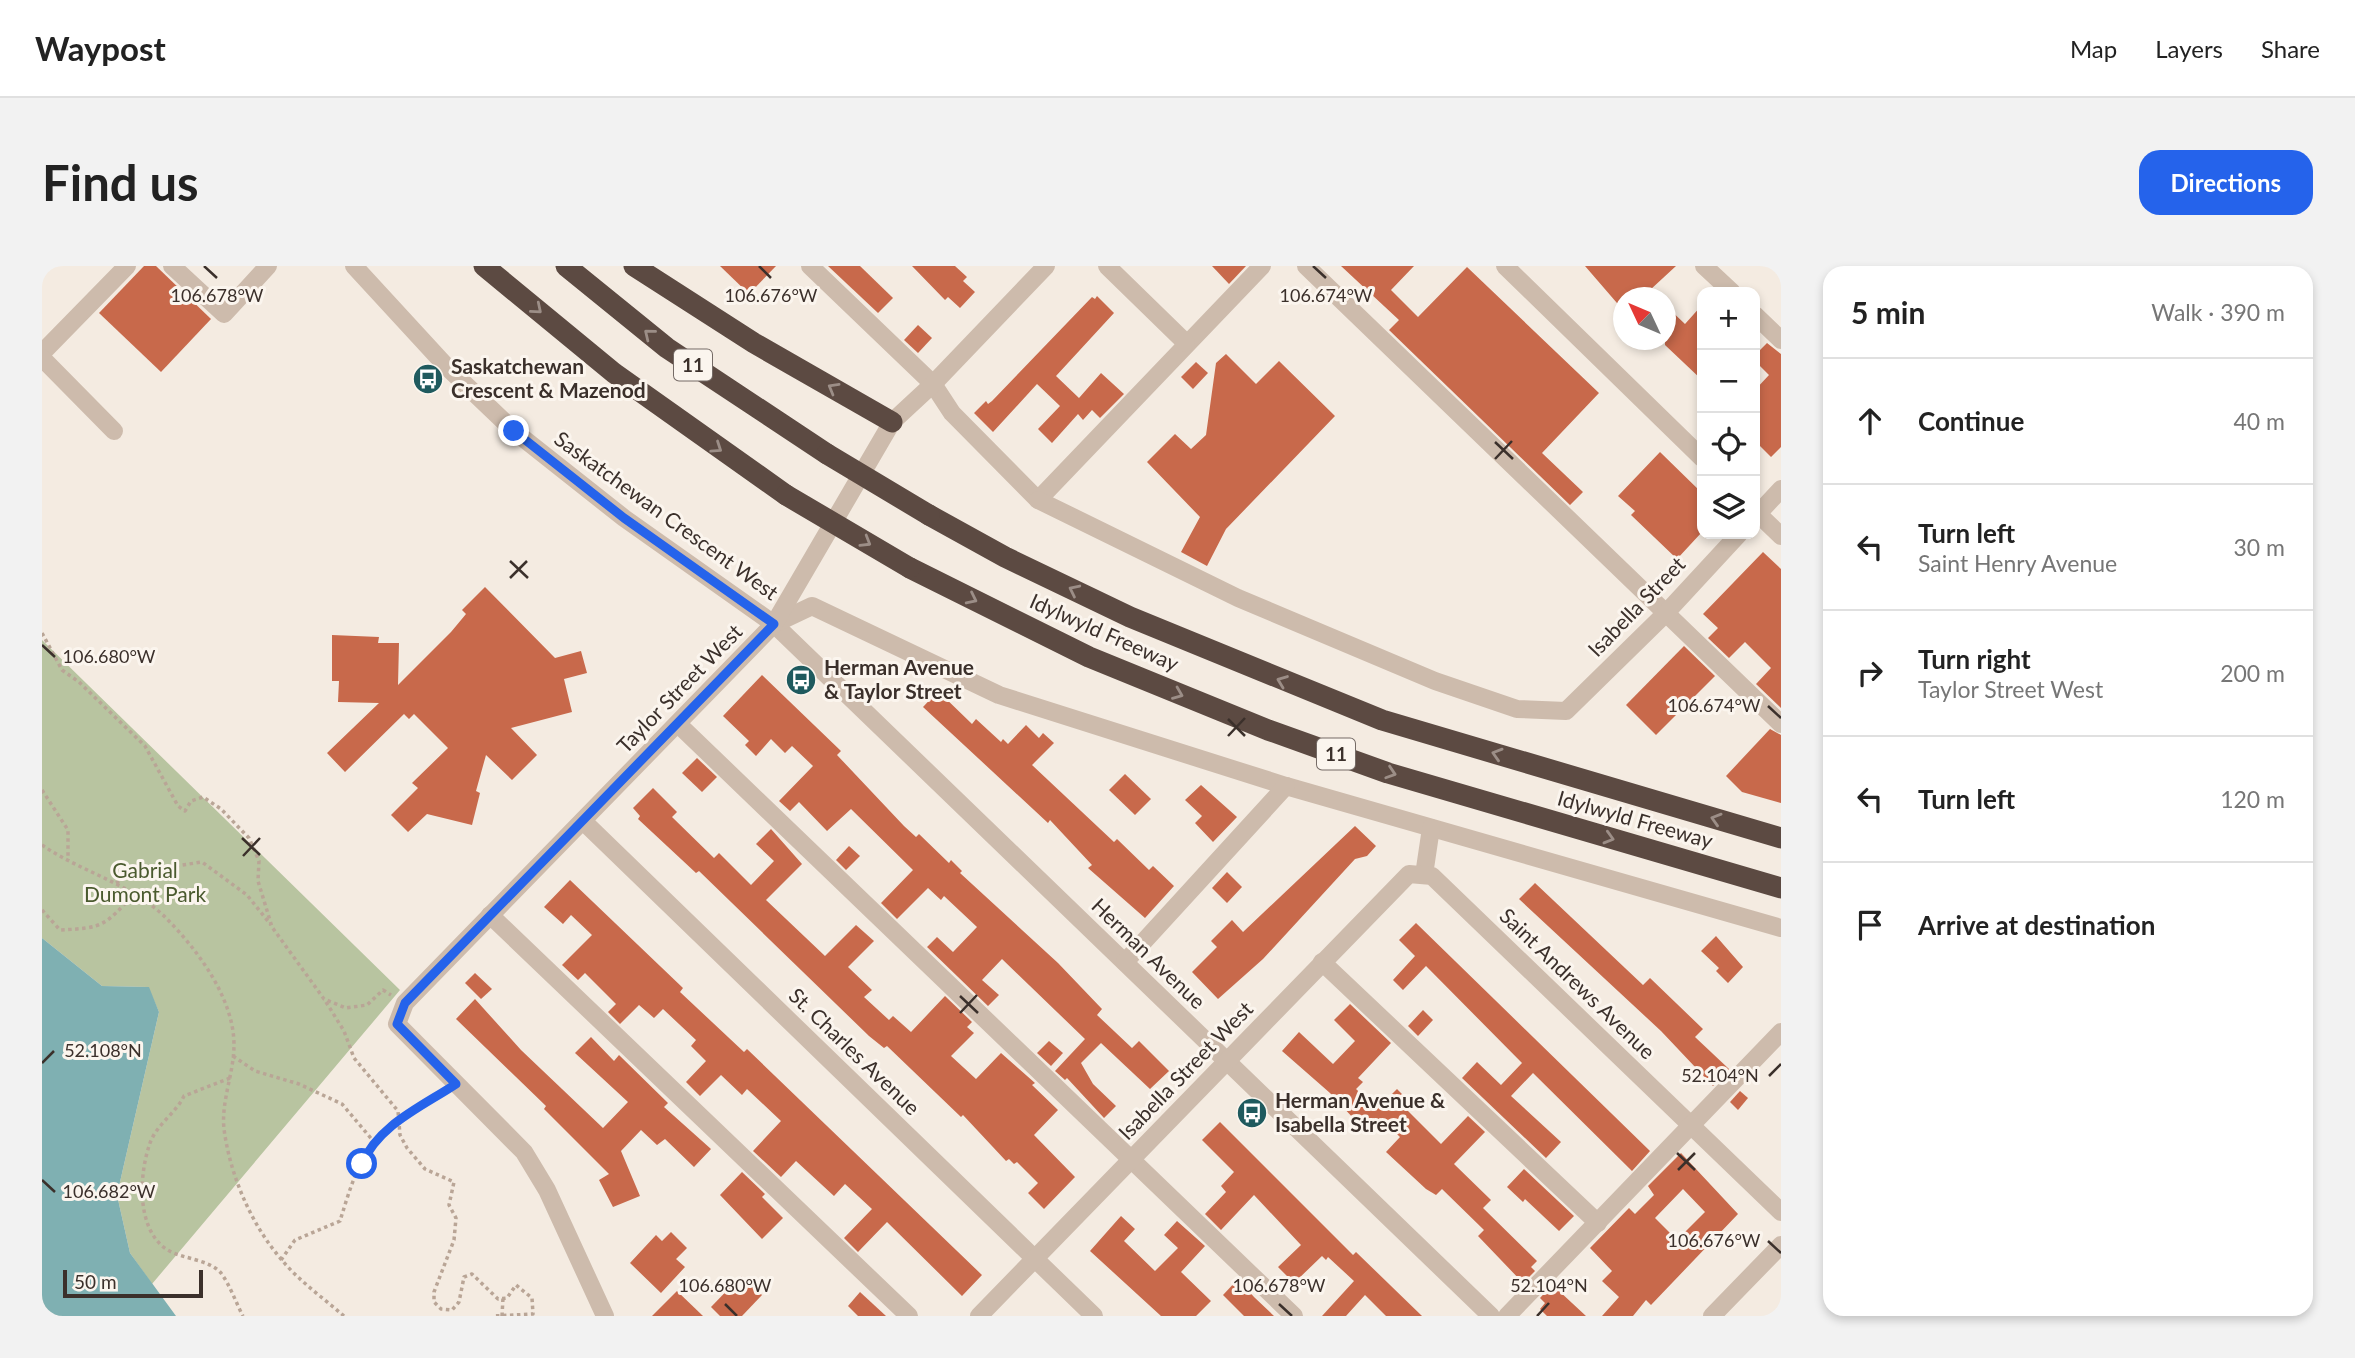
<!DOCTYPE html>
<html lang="en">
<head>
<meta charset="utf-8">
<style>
	:root { --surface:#fff; --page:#f2f2f2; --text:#222; --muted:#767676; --line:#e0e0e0; --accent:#2563eb }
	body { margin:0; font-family:Lato,sans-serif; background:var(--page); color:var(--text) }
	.controls { position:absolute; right:21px; top:21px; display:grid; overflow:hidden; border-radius:14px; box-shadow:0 4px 10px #0003 }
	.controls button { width:63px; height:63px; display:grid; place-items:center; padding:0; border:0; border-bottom:2px solid var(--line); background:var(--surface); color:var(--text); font:35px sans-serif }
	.compass { position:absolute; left:1571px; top:21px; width:63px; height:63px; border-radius:50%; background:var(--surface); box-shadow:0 4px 10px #0003; rotate:314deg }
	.scale { position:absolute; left:21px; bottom:18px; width:140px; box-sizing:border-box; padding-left:7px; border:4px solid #3b302b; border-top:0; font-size:19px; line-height:24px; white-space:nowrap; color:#3b302b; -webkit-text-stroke:5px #fbf5ee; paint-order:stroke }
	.stop { position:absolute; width:21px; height:21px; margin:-16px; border:5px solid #2563eb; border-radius:50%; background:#fff }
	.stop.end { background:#2563eb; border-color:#fff; box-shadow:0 2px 7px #0008 }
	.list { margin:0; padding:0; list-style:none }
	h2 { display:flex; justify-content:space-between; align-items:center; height:91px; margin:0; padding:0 28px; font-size:30px }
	h2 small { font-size:23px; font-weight:400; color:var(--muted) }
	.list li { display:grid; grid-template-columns:46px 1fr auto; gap:21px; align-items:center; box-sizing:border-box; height:126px; padding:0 28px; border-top:2px solid var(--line) }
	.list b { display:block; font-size:26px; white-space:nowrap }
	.list p { margin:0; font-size:23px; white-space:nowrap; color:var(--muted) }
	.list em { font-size:23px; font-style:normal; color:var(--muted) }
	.icon { flex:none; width:38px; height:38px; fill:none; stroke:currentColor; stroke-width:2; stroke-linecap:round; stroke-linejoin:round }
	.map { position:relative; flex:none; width:1739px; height:1050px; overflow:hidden; border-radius:21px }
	header { display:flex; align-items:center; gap:42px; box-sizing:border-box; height:98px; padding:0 35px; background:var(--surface); border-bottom:2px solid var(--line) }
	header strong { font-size:33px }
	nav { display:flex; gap:38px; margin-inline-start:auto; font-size:24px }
	.intro { display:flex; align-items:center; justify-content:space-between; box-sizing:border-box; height:168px; padding:0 42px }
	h1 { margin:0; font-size:49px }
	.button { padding:18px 32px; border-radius:21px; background:var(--accent); color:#fff; font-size:24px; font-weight:700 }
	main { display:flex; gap:42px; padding:0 42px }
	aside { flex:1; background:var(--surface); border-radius:21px; box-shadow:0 4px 10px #0003 }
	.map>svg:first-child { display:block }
	.green { fill:#b8c4a0 }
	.water { fill:#7fb0b2 }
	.building { fill:#c8694b; fill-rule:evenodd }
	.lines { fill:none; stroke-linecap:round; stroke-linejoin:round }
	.path { stroke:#b9a596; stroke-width:3.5; stroke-dasharray:3.5 3.5; stroke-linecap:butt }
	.minor { stroke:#cdbbac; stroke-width:18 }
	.highway { stroke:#5c4a42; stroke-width:21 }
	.highway-bridge { stroke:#5c4a42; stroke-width:21 }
	.oneway { stroke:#9c8e87 }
	.route { stroke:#2563eb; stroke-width:9 }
	.ticks { fill:none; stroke:#3b302b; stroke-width:2.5 }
	.labels { text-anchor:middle; stroke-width:6; stroke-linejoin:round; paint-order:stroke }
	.shield { fill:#fbf5ee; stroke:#756b66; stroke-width:2 }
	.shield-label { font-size:19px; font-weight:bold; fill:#3b302b }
	.poi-label { font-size:21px; font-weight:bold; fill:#3b302b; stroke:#fbf5ee; text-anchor:start }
	.street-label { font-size:21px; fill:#3b302b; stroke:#fbf5ee }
	.park-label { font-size:21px; fill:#4a5a2e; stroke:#fbf5ee }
	.ticks-label { font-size:18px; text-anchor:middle; fill:#3b302b; stroke:#fbf5ee; stroke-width:6; stroke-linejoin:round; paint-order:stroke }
</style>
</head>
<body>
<header>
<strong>Waypost</strong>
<nav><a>Map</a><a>Layers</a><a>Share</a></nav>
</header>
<div class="intro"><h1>Find us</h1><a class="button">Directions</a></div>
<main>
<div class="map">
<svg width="1739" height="1050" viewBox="0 0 1739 1050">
	<rect width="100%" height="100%" fill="#f4ebe1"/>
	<!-- green -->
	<polygon class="green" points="0,374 358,724 110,1018 88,987 75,929 117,746 106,721 60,720 0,672"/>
	<!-- water -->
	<polygon class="water" points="0,672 60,720 107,721 117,746 75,929 88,987 134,1050 0,1050"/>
	<!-- building -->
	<g class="building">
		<polygon points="102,0 114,0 169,53 119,106 57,47"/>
		<polygon points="678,0 734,0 707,28"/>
		<polygon points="786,0 818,0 851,32 836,47"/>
		<polygon points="870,0 913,0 925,11 921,15 933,26 918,42 906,31 903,34"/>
		<polygon points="1170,0 1204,0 1187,18"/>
		<polygon points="1299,0 1372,0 1349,24 1376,51 1425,1 1557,127 1500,187 1541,226 1528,239 1347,64 1357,54"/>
		<polygon points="1543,0 1634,0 1608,24 1615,32 1581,32 1581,44"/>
		<polygon points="1055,30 1072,47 1014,110 1037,132 1059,107 1082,128 1058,152 1050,144 1041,154 1036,148 1010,177 996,163 1018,140 995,118 951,166 932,147 944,135 946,138 950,135 1050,31 1053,33"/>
		<polygon points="1623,39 1643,58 1660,39 1660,114 1623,79"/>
		<polygon points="876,59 890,72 876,87 862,74"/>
		<polygon points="1725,77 1739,88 1739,181 1729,191 1713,175 1713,124 1727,109 1713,95 1713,89"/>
		<polygon points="1184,88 1214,118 1237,95 1293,150 1184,263 1165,300 1139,286 1158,251 1105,196 1133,168 1149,183 1164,169 1174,97"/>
		<polygon points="1154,96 1166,107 1151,123 1139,111"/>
		<polygon points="1618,186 1660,227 1660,266 1635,293 1589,249 1593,245 1576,230"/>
		<polygon points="1721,286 1739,303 1739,442 1714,418 1729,402 1703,376 1687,392 1666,372 1676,362 1661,348"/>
		<polygon points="443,321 513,392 539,385 545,407 522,413 530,446 469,462 495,489 470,514 444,489 434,525 438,527 430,559 385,548 366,566 349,549 376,522 370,517 406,482 372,448 367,453 362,448 303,506 285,487 337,437 296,436 297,415 290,415 290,369 337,371 336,377 357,377 356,419 409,366 424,348 420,344"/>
		<polygon points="1642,380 1673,410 1614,469 1584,439"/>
		<polygon points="720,409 799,485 795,489 862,560 874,571 877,568 907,597 909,594 920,605 918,607 1016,697 1060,743 1055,749 1090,782 1097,775 1127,805 1108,823 1059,777 1039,797 1051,818 1074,840 1062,852 1025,812 1023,814 1013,805 1043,773 960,693 940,714 957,729 946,740 885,681 895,671 911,686 935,661 902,630 899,634 886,622 855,653 839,637 871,604 809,543 785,565 757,536 748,545 737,535 771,500 750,480 743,487 729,473 714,490 703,479 707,475 681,450"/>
		<polygon points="896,425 930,458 934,453 959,476 961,473 966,478 984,459 997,472 1001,467 1012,477 990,499 1072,576 1075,573 1107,604 1111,600 1132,620 1103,652 1046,602 1050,599 1008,554 1006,557 881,441"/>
		<polygon points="1728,463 1739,469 1739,537 1700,526 1684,510"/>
		<polygon points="655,492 675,511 660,526 640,507"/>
		<polygon points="1083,508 1109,533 1093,549 1067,524"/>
		<polygon points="1159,519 1195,551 1171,576 1153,557 1160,550 1143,534"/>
		<polygon points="611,522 635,546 630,551 672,592 677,587 709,619 732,595 714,578 729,563 760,598 724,634 783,690 814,659 832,675 806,701 830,724 822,731 847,754 851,750 869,766 903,730 930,756 925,761 932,767 909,790 934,813 959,787 993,817 990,819 1016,844 992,869 1033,911 1002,943 986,927 996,917 975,896 972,898 967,893 964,895 921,849 919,851 845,780 842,782 827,770 657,605 654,607 596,553 598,550 591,542"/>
		<polygon points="1313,560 1334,580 1325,590 1313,593 1221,693 1176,733 1150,706 1175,681 1169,675 1190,654 1201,666"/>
		<polygon points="807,580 818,590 804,604 794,594"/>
		<polygon points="1185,606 1200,621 1185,637 1170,622"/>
		<polygon points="528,614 641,722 638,726 702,786 705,783 940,1009 920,1030 845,956 816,986 802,972 830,943 803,918 792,930 754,895 739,911 711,885 739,855 705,823 700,829 679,809 658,830 644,816 664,795 649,780 654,774 621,743 612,752 597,739 578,758 566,746 574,738 543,707 536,714 520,699 550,669 529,649 521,658 502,641"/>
		<polygon points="1493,617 1601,719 1608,712 1661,763 1653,771 1687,803 1671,820 1619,765 1477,633"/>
		<polygon points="1374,657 1608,885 1590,905 1491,807 1469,830 1519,876 1504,892 1420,812 1435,796 1459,819 1480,797 1384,700 1361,724 1351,714 1373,690 1357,674"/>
		<polygon points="1674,670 1701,701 1686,717 1674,705 1677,702 1659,685"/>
		<polygon points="433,707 450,723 439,733 423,717"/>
		<polygon points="433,733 479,784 561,862 586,836 533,787 549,771 572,795 577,789 626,837 622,841 669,883 652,901 623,873 615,879 599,864 579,885 598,930 571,941 557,914 567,908 502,843 504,840 414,753"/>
		<polygon points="1308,738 1349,777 1316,812 1321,816 1314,823 1335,843 1355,823 1365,833 1360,839 1399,878 1426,850 1443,866 1412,898 1449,934 1441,942 1495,995 1489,1001 1493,1005 1481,1017 1436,970 1442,964 1400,923 1394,929 1384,923 1344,886 1358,871 1338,852 1324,866 1288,827 1240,785 1257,766 1291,798 1313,775 1292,754"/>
		<polygon points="1381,744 1391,754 1376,770 1366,760"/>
		<polygon points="1007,775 1021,787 1009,800 995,787"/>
		<polygon points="1698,825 1706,832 1696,844 1688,836"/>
		<polygon points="1178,856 1311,989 1314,986 1380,1050 1344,1050 1323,1029 1304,1050 1280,1050 1312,1015 1286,991 1284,994 1280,990 1252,1017 1236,1001 1259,979 1212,929 1179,964 1163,948 1184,926 1179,920 1192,906 1160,874"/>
		<path d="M1639,887l57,61 -87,91 -5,-5 -13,16h-31l17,-19 -17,-16 10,-10 -22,-23 39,-40 6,6 19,-19 -6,-9zM1641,923l22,23 -28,28 -22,-22z"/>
		<polygon points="1482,903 1532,950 1517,965 1483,933 1481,936 1465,921"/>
		<polygon points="700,906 723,928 720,931 741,952 720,973 678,929"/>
		<polygon points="1079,950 1093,963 1082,975 1113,1005 1136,982 1122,969 1135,955 1163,980 1139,1006 1169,1035 1154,1050 1119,1050 1048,985"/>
		<polygon points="629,966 645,982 634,993 643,1001 619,1027 588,997 614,969 620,975"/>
		<polygon points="699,1010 720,1029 700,1050 678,1050 669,1041"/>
		<polygon points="1196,1013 1212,1031 1232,1050 1202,1050 1181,1029"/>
		<polygon points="1509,1020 1516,1024 1544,1050 1505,1050 1498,1043 1503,1037 1498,1032"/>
		<polygon points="635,1025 661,1050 610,1050"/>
		<polygon points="818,1026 844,1050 816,1050 806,1040"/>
	</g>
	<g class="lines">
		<!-- path -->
		<g class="path">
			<polyline points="0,367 20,404 37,416 103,480 136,540 143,545 149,535 161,531 179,543 207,572 217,595 216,615 230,661 282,733 304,742 325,739 341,724 349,729"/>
			<polyline points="0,524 26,564 26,594"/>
			<path d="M0,579c39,27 88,38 123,72 32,32 69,81 69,128 0,28 -13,56 -10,84 6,46 27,95 57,130 17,21 42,39 63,57"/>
			<polyline points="74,617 94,606 160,596 205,629 229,659"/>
			<path d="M0,644l18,20c45,-2 45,-5 75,-37"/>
			<polyline points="284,736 302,765 312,792 356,845 358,869 365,882 383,903 412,916 407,939 414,952 412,974 392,1026 392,1036 399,1043 410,1044 417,1036 422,1011 430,1008 456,1033 465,1032 474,1019 490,1032 491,1048 451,1050"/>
			<polyline points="191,790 213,805 257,818 300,838 333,877"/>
			<path d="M188,812l-46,18c-8,17 -27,28 -34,47 -11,31 -14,85 16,106 15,10 43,10 55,24 9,12 15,30 22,43"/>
			<path d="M239,994l14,-20 45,-19c10,-32 21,-74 50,-95 16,-12 34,-22 51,-33"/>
			<polyline points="460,1050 461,1032"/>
		</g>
		<!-- minor -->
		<g class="minor">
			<polyline points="130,0 182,48 226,0"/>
			<polyline points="312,0 405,101 472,165 582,252 732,358 1449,1050"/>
			<polyline points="768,0 891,118 910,147 996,234 1220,0"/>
			<polyline points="1065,0 1144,77"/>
			<polyline points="1264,0 1739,458"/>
			<polyline points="1463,0 1660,192"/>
			<polyline points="1662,0 1690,26"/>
			<polyline points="1713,49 1739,74"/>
			<polyline points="0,87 85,0"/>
			<polyline points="0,92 72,165"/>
			<polyline points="996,234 1196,332 1393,415 1475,443 1524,445 1623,348 1697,268"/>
			<polyline points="1713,245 1739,270"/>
			<polyline points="1713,251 1739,223"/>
			<polyline points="732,358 770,340 957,429 1244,520 1739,662"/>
			<polyline points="636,458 1252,1050"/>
			<polyline points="541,555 1052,1050"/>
			<polyline points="1382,609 1389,562"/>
			<polyline points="448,649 867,1050"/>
			<polyline points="1083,696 1244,520"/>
			<polyline points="1280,696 1556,957"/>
			<polyline points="563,1050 505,924 482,886 355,758 363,737 732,358 850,156 891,118 1004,0"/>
			<polyline points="937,1050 1367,608 1390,610 1739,946"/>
			<polyline points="1465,1050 1739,766"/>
			<polyline points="1670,1050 1739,979"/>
		</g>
		<!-- highway -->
		<g class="highway">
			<polyline points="442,0 572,107 744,229"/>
			<polyline points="524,0 625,82 785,188"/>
			<polyline points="592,0 712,77 850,156"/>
			<polyline points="887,249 963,291 1088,351 1340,454 1739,572"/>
			<polyline points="868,302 1047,391 1226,464 1346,507 1739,622"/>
		</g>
		<!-- highway-bridge -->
		<g class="highway-bridge">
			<polyline points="785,188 887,249"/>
			<polyline points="744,229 868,302"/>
		</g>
	</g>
	<!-- one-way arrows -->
	<defs><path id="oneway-chevron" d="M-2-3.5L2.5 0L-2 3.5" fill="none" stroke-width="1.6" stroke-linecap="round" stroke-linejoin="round" transform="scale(1.75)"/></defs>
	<g class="oneway">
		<use href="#oneway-chevron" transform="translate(495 43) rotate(40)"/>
		<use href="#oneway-chevron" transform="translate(607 68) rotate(-141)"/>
		<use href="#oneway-chevron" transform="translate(791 122) rotate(-150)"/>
		<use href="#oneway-chevron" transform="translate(675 182) rotate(34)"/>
		<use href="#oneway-chevron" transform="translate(824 276) rotate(31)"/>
		<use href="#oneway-chevron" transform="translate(1032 324) rotate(-154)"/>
		<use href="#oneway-chevron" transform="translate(930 333) rotate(26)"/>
		<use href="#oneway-chevron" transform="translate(1240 415) rotate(-159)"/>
		<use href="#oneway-chevron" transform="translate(1136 428) rotate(22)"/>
		<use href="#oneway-chevron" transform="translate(1455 488) rotate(-163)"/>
		<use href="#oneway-chevron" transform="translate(1349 507) rotate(18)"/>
		<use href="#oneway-chevron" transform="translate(1674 553) rotate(-163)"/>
		<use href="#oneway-chevron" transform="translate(1567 572) rotate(16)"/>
	</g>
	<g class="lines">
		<!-- route -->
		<path class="route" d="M320,898c16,-39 61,-58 94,-80l-59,-60 8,-21 369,-379 -150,-106 -110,-87"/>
	</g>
	<!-- ticks -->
	<path class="ticks" d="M162,0l13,12M717,0l12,12M1271,0l13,12M1453,176l18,17M1453,193l17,-18M468,295l18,17M468,312l17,-17M0,379l13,12M1726,440l13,12M1186,453l17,17M1186,470l17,-18M200,572l18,17M201,590l17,-18M918,730l18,17M918,747l17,-18M0,797l12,-12M1727,810l12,-12M1635,887l18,17M1636,904l17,-17M0,914l13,12M1726,975l13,12M683,1038l12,12M1237,1038l13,12M1495,1050l12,-13"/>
	<!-- icons -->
	<defs>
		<g id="bus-disc" transform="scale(1.575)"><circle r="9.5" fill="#1f5a5e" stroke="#fbf5ee"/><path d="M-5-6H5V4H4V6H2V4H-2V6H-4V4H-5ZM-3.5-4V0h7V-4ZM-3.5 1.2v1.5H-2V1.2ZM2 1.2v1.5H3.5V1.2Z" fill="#fff"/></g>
	</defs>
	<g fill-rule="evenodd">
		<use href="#bus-disc" x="386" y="113"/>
		<use href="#bus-disc" x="759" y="414"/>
		<use href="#bus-disc" x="1210" y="847"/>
	</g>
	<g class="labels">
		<!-- shield labels -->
		<g class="shield">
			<rect x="632" y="83.5" width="38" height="31" rx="5"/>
			<rect x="1275" y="472.5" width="38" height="31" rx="5"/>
		</g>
		<g class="shield-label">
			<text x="651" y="106">11</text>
			<text x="1294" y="495">11</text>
		</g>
		<!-- poi labels -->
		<g class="poi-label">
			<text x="409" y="108">Saskatchewan<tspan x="409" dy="24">Crescent &amp; Mazenod</tspan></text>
			<text x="782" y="409">Herman Avenue<tspan x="782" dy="24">&amp; Taylor Street</tspan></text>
			<text x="1233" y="842">Herman Avenue &amp;<tspan x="1233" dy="24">Isabella Street</tspan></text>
		</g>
		<!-- street labels -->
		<g class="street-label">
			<text transform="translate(624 250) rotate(36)" y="7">Saskatchewan Crescent West</text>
			<text transform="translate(1595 341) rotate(-46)" y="7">Isabella Street</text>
			<text transform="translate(1062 367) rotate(24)" y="7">Idylwyld Freeway</text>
			<text transform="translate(638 423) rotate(-46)" y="7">Taylor Street West</text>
			<text transform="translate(1593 554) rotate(16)" y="7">Idylwyld Freeway</text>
			<text transform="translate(1106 688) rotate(44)" y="7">Herman Avenue</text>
			<text transform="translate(1535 718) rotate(44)" y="7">Saint Andrews Avenue</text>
			<text transform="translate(812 786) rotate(44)" y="7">St. Charles Avenue</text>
			<text transform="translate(1144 805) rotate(-46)" y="7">Isabella Street West</text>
		</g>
		<!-- park labels -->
		<g class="park-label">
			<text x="103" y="612">Gabrial<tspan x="103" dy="24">Dumont Park</tspan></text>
		</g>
	</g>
	<g class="ticks-label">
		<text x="175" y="36">106.678°W</text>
		<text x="729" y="36">106.676°W</text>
		<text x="1284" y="36">106.674°W</text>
		<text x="67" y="397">106.680°W</text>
		<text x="1672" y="446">106.674°W</text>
		<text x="61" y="791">52.108°N</text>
		<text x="1678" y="816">52.104°N</text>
		<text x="67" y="932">106.682°W</text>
		<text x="1672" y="981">106.676°W</text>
		<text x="1507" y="1026">52.104°N</text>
		<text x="683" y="1026">106.680°W</text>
		<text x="1237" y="1026">106.678°W</text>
	</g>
</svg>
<div class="controls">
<button>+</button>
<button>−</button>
<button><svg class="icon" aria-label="locate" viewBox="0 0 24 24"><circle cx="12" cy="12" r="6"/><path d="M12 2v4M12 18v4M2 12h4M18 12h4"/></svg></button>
<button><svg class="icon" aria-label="layers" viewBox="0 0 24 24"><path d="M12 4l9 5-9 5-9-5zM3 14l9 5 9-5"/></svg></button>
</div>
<svg class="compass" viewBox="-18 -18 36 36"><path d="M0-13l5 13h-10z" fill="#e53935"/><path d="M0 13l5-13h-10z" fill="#767676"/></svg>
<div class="scale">50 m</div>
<div class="stop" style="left:320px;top:898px"></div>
<div class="stop end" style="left:472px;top:165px"></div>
</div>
<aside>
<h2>5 min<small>Walk · 390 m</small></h2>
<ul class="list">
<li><svg class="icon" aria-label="ahead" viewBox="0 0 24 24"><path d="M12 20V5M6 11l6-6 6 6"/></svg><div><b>Continue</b></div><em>40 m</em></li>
<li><svg class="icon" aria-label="left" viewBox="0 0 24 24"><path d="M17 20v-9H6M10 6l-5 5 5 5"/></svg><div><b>Turn left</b><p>Saint Henry Avenue</p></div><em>30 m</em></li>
<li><svg class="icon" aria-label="right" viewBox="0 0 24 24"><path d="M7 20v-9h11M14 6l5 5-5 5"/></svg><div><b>Turn right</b><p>Taylor Street West</p></div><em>200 m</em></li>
<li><svg class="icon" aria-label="left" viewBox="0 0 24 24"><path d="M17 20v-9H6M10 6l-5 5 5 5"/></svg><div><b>Turn left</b></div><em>120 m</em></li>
<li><svg class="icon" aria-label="arrive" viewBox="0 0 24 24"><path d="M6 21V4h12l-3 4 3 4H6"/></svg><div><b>Arrive at destination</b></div></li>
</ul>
</aside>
</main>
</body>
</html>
